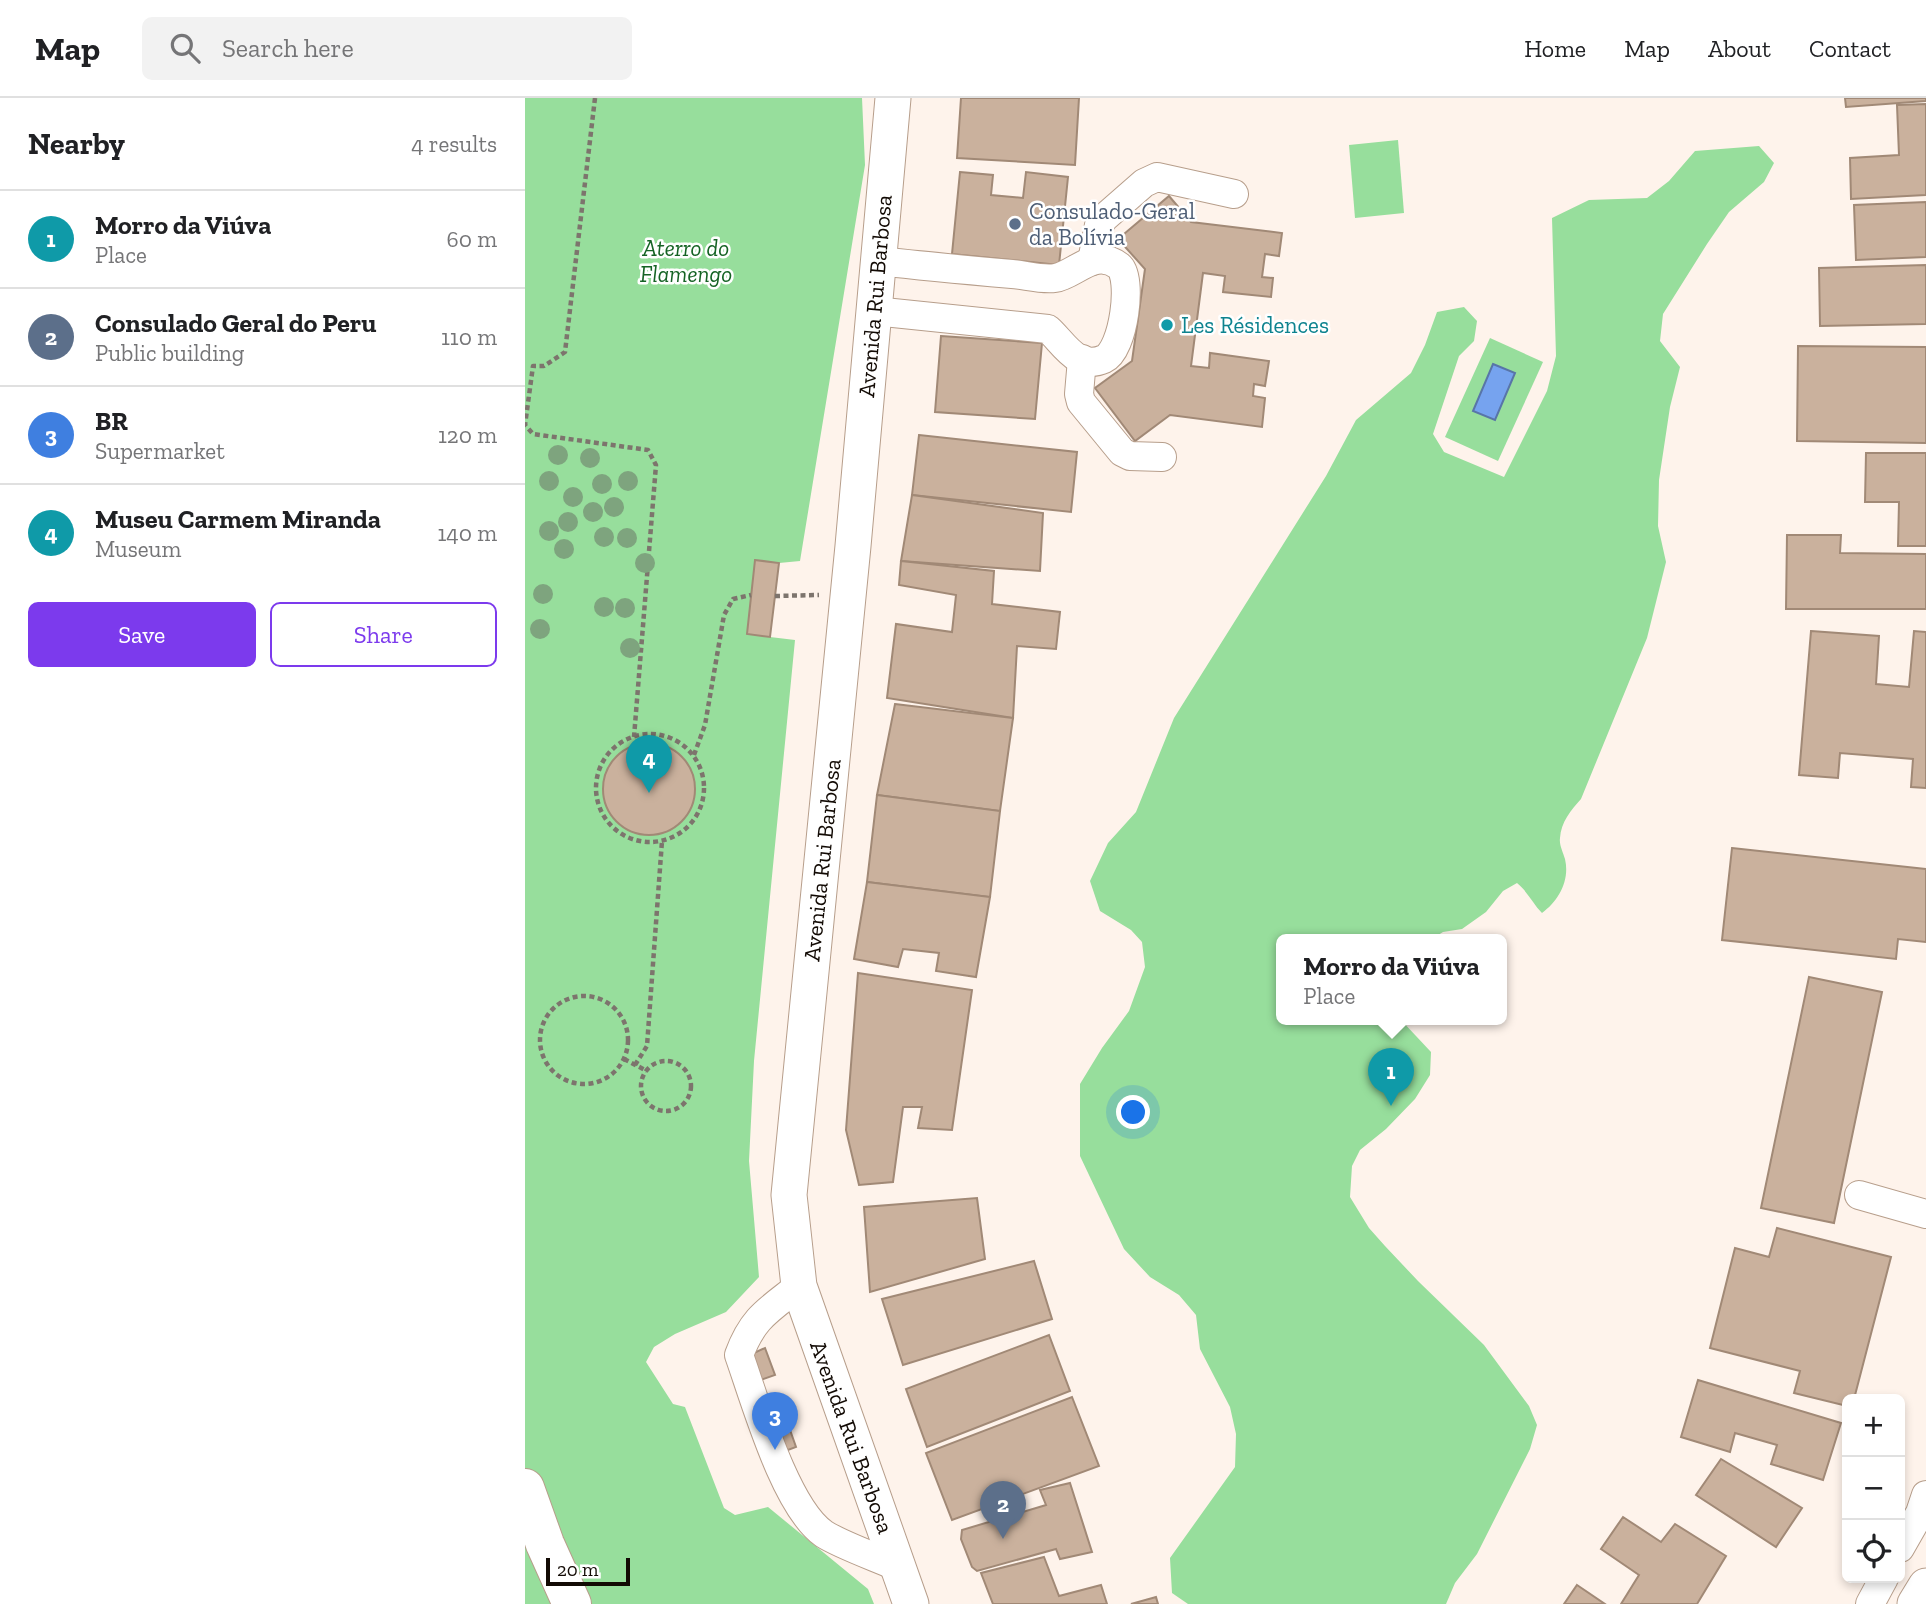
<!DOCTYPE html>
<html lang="en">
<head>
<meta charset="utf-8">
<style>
	:root { --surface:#fff; --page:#f2f2f2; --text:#202124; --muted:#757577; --line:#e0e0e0; --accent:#7c3aed }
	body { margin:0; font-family:"Zilla Slab",serif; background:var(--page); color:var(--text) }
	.controls { position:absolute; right:21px; bottom:21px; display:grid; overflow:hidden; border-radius:10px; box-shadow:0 4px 10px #0003 }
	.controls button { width:63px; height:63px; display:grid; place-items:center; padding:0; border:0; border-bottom:2px solid var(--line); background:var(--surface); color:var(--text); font:35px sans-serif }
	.scale { position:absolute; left:21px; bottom:18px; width:84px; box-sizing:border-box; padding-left:7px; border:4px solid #120a04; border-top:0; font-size:19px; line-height:24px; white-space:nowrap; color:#120a04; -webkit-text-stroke:5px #fff; paint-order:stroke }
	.you { position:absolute; left:609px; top:1015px; width:24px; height:24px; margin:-18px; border:5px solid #fff; border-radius:50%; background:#1a73e8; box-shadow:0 0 0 10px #1a73e833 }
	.badge { display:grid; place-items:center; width:46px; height:46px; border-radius:50%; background:var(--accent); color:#fff; font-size:23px; font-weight:700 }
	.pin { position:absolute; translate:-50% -58px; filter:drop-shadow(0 2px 4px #0008) }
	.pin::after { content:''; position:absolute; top:37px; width:24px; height:21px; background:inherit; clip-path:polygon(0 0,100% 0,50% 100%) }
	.popup { position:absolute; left:751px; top:836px; width:231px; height:91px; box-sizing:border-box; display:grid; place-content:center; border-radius:10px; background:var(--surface); filter:drop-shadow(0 2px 5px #0005); font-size:23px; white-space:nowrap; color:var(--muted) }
	.popup b { font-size:26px; color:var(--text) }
	.popup::after { content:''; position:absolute; left:50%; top:100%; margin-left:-14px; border:14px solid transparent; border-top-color:var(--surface) }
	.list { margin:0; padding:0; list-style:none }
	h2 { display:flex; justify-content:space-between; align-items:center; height:91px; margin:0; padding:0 28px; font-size:30px }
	h2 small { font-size:23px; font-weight:400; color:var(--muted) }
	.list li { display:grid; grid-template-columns:46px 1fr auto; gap:21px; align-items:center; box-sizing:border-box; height:98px; padding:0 28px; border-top:2px solid var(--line) }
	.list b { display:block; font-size:26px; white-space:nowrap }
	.list p { margin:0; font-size:23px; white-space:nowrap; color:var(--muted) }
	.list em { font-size:23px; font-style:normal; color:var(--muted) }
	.actions { display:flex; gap:14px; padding:21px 28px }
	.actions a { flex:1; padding:16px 0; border:2px solid var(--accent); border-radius:10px; text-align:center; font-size:24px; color:var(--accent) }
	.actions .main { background:var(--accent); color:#fff }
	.icon { flex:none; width:38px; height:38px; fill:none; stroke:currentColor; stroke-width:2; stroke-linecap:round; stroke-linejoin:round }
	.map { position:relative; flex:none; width:1401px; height:1506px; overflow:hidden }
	header { display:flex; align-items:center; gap:42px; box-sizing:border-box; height:98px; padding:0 35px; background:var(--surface); border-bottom:2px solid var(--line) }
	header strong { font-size:33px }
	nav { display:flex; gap:38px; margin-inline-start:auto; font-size:24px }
	.search { width:490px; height:63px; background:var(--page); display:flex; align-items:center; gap:18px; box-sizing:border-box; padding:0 24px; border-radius:10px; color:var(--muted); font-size:26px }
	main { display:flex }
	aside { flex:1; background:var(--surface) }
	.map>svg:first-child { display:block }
	.green { fill:#97de9c }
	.water { fill:#76a3ef; stroke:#5875a8; stroke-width:2 }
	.building { fill:#cab19d; stroke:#a18976; stroke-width:2 }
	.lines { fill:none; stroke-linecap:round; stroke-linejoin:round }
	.minor-casing { stroke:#b79e8b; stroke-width:30 }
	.major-casing { stroke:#b79e8b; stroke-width:37 }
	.highway-casing { stroke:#b79e8b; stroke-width:40 }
	.path { stroke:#7d746d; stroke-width:4.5; stroke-dasharray:5 3.5; stroke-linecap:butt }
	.minor { stroke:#fff; stroke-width:28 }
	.major { stroke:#fff; stroke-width:35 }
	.highway { stroke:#fff; stroke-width:38 }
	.tree { fill:#7ea47e }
	.service-dot { fill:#5c6f8a; stroke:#fff; stroke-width:2.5 }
	.culture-dot { fill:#0f9aa8; stroke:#fff; stroke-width:2.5 }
	.labels { text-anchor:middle; stroke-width:5; stroke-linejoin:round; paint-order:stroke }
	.service-label { font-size:23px; fill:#4e5e75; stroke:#fff; text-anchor:start }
	.park-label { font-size:23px; font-style:italic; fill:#156324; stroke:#fff }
	.street-label { font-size:23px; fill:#120a04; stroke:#fff }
	.culture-label { font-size:23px; fill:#0d838f; stroke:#fff; text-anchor:start }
</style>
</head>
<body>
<header>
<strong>Map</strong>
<div class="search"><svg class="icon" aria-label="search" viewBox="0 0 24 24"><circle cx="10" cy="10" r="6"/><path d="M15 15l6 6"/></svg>Search here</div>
<nav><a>Home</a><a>Map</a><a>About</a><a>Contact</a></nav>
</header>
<main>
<aside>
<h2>Nearby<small>4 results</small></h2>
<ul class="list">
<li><span class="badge" style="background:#0f9aa8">1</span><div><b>Morro da Viúva</b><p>Place</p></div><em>60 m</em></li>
<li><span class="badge" style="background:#5c6f8a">2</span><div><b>Consulado Geral do Peru</b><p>Public building</p></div><em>110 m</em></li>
<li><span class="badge" style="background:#3f7fe0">3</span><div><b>BR</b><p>Supermarket</p></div><em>120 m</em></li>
<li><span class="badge" style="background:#0f9aa8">4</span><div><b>Museu Carmem Miranda</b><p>Museum</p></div><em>140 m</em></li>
</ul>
<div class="actions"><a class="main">Save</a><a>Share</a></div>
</aside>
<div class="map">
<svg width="1401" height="1506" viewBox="0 0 1401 1506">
	<rect width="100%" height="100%" fill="#fef3eb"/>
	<!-- green -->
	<g class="green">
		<polygon points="0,0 337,0 340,67 275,463 254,465 245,539 270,542 229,963 224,1063 234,1179 201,1214 150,1236 129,1249 121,1264 148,1306 160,1309 199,1410 210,1417 243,1409 343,1491 349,1506 0,1506"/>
		<polygon points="873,42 879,115 830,120 824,47"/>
		<path d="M1234,48l15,17 -10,19 -35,30 -22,32 -44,70 -3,27 20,26 -10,40 -11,73 -1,46 8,36 -19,76 -66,161c-10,11 -20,23 -21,39 -1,7 3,14 5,21 5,21 -6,42 -23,54 -9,-9 -14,-21 -25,-30l-14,8 -17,21 -24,17 -19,3 -13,8h-149v80h120l30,32 -1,23 -15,24 -29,30 -26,21 -8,16 -2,31 19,31 16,18 33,35 66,64 45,61 8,19 -7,24 -53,105 -22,29 -9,21h-258l-16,-11 -2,-35 65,-91 1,-33 -6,-27 -30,-58 -4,-34 -17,-20 -29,-18 -26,-28 -44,-93v-72l22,-36 27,-37 16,-44 -3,-25 -11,-12 -31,-19 -10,-30 18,-38 28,-31 38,-94 152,-242 30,-56 55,-47 14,-28 12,-33 27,-5 13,14 -3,20 -15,15 -26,78 11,18 60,25 43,-86 9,-35 -4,-138 37,-18 58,-2 22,-17 26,-30z"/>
		<polygon points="965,240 1018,264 973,363 920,339"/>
	</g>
	<!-- water -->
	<polygon class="water" points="968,266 990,275 970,322 948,313"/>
	<!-- building -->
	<g class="building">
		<polygon points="436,0 554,0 550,67 432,60"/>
		<polygon points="1320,0 1401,0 1401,3 1321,9"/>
		<polygon points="1401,6 1401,97 1326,101 1325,60 1374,57 1372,7"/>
		<polygon points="435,74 468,77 466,97 498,100 501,74 543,79 534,167 427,156"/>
		<polygon points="644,98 666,124 757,135 754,158 740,156 737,179 748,180 746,199 698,194 700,178 678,175 666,268 684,270 685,255 744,263 740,288 729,286 728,298 740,300 737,329 645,317 610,343 570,290 607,263 620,171 593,141"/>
		<polygon points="1401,104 1401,159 1331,162 1329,107"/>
		<polygon points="1401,167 1401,226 1295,228 1294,170"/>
		<polygon points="416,238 517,245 510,321 410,314"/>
		<polygon points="1273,248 1401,249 1401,345 1272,343"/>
		<polygon points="394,337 552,354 546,414 387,397"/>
		<polygon points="1341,355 1401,355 1401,448 1373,448 1374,404 1340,404"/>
		<polygon points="387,397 518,415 515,473 376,463"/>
		<polygon points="1262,437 1316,437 1315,455 1401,456 1401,511 1261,511"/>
		<polygon points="230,462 254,465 245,539 222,536"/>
		<polygon points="376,463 469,473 467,506 535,514 531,551 492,548 488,620 362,600 371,526 427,534 431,497 374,487"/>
		<polygon points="1286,533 1354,538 1351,586 1384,589 1389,533 1401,534 1401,690 1386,689 1388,661 1315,655 1313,680 1274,677"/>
		<polygon points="370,606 488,620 475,713 352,697"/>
		<circle cx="124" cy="691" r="46"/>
		<polygon points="352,697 475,713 465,799 342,784"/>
		<polygon points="1207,750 1401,771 1401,844 1373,841 1371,861 1197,842"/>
		<polygon points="342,784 465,799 451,879 411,873 414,855 378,851 373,869 329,861"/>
		<polygon points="333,875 447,892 427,1032 393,1030 397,1009 378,1009 368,1084 334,1087 321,1032"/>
		<polygon points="1284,879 1357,894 1309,1125 1236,1110"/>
		<polygon points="452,1100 460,1161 345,1194 339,1109"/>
		<polygon points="1252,1130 1366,1159 1329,1301 1322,1301 1322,1308 1269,1295 1275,1273 1185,1250 1210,1150 1244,1159"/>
		<polygon points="509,1163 527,1221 378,1267 357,1201"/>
		<polygon points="524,1237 545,1293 402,1349 381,1291"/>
		<polygon points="240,1250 250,1277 230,1284 218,1260"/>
		<polygon points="1173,1282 1316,1325 1298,1382 1246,1366 1252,1347 1210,1335 1205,1354 1156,1339"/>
		<polygon points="547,1299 574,1368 427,1422 401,1355"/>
		<polygon points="258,1312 271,1349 255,1355 240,1318"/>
		<polygon points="1196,1361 1277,1410 1251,1449 1171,1397"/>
		<polygon points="545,1385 567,1454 535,1461 531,1451 452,1473 447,1469 436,1441 437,1432 521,1407 515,1392"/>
		<polygon points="1098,1419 1136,1444 1150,1426 1201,1458 1172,1506 1096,1506 1114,1477 1076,1451"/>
		<polygon points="519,1459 534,1498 576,1487 582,1506 468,1506 456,1475"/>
		<polygon points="1052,1487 1080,1506 1039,1506"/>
		<polygon points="631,1499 633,1506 606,1506"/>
	</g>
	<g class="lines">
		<!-- minor casing -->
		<g class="minor-casing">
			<g id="minor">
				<polyline points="567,163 574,127 579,120 619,85 632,79 709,96"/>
				<path d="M349,213l174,18c15,13 29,42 56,30 20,-9 29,-82 15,-93 -24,-19 -44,9 -64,12 -13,2 -30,-3 -43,-4 -45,-4 -89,-8 -133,-13"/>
				<polyline points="557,261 554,296 556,304 597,354 605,358 637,359"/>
				<polyline points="1334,1097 1401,1116"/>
				<path d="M274,1188c-30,24 -46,31 -60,69 16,45 46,152 85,179 17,11 54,24 74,33"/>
				<polyline points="1375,1450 1395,1415 1401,1397"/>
				<polyline points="1345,1506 1359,1480"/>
			</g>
		</g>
		<!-- major casing -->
		<g class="major-casing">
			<g id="major">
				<polyline points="368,0 328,448 264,1097 274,1188 386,1506"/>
				<polyline points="1390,1506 1401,1488"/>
			</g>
		</g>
		<!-- highway casing -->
		<g class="highway-casing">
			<polyline id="highway" points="0,1390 20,1446 47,1506"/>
		</g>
		<!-- path -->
		<g class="path">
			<polyline points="70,0 40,254 19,268 8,268 0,327 8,336 123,352 131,367 109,639"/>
			<polyline points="250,498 294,497"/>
			<circle cx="125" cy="690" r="54"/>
			<polyline points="169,657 180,627 199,517 208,501 226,497"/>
			<circle cx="59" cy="942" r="44"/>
			<polyline points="99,961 122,973"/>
			<circle cx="141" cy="988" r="25"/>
			<polyline points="110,967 122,948 137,743"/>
		</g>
		<!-- minor -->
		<use href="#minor" class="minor"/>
		<!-- major -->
		<use href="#major" class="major"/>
		<!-- highway -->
		<use href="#highway" class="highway"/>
	</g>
	<!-- trees -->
	<g class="tree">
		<circle cx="33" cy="357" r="10"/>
		<circle cx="65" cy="360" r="10"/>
		<circle cx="24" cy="383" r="10"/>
		<circle cx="103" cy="383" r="10"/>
		<circle cx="77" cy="386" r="10"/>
		<circle cx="48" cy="399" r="10"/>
		<circle cx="89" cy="409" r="10"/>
		<circle cx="68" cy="414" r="10"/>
		<circle cx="43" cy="424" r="10"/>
		<circle cx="24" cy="433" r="10"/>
		<circle cx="79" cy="439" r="10"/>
		<circle cx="102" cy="440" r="10"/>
		<circle cx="39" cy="451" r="10"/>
		<circle cx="120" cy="465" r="10"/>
		<circle cx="18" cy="496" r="10"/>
		<circle cx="79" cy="509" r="10"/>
		<circle cx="100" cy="510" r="10"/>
		<circle cx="15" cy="531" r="10"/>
		<circle cx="105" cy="550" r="10"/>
	</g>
	<!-- markers -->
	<circle class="service-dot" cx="490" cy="126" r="7"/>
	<circle class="culture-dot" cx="642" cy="227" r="7"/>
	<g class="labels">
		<!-- service labels -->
		<g class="service-label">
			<text x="504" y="121">Consulado-Geral<tspan x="504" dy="26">da Bolívia</tspan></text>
		</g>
		<!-- park labels -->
		<g class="park-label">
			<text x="161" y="158">Aterro do<tspan x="161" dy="26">Flamengo</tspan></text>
		</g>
		<!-- street labels -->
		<g class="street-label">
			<text transform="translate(350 198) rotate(-85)" y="8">Avenida Rui Barbosa</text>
			<text transform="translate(297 762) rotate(-84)" y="8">Avenida Rui Barbosa</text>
			<text transform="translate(327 1339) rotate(70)" y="8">Avenida Rui Barbosa</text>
		</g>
		<!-- culture labels -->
		<g class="culture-label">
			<text x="656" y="235">Les Résidences</text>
		</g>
	</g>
</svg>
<div class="controls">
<button>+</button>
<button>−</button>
<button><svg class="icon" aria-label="locate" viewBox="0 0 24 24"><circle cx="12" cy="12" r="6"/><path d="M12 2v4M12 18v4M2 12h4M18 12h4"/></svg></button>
</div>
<div class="scale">20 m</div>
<div class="you"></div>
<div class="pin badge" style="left:866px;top:1008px;background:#0f9aa8">1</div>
<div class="popup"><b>Morro da Viúva</b>Place</div>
<div class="pin badge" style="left:478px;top:1441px;background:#5c6f8a">2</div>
<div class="pin badge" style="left:250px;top:1352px;background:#3f7fe0">3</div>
<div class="pin badge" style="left:124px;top:695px;background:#0f9aa8">4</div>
</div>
</main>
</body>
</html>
